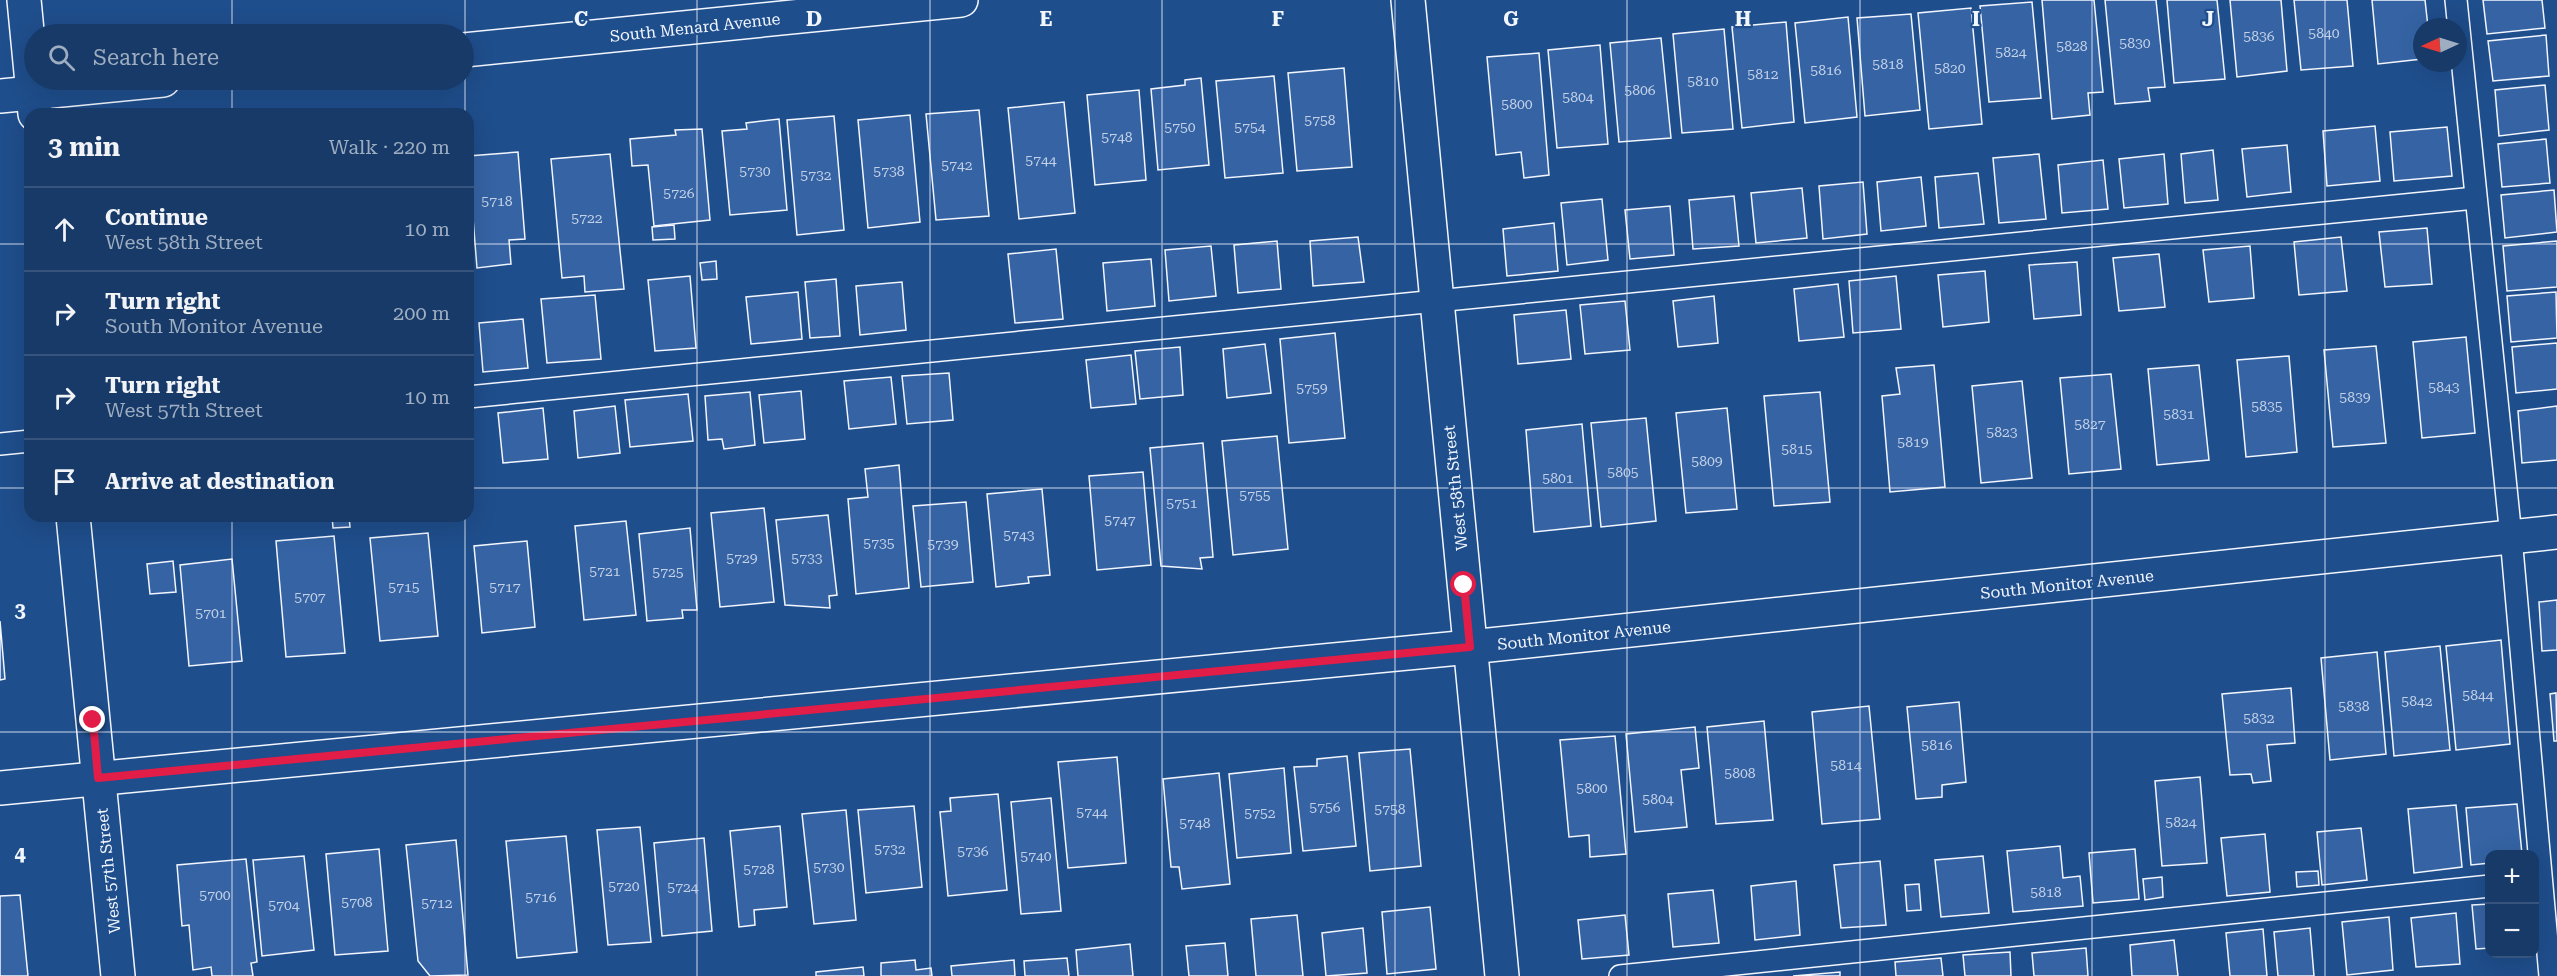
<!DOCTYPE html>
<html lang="en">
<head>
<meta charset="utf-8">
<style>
	:root { --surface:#173a69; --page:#244571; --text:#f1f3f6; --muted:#9eadc0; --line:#36547d }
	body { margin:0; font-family:"Roboto Serif",serif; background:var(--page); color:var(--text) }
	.controls { position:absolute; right:18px; bottom:18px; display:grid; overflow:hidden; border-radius:12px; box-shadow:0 6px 24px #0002 }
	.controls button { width:54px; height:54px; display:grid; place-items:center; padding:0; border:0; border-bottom:2px solid var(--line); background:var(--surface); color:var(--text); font:30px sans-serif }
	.compass { position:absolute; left:2413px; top:18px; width:54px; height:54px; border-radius:50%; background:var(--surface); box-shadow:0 6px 24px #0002; rotate:266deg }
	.stop { position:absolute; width:18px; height:18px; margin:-14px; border:4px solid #e11d48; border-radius:50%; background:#fff }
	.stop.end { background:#e11d48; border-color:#fff; box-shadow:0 2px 6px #0008 }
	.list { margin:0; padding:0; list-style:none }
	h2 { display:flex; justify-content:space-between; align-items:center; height:78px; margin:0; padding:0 24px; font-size:26px }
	h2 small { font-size:20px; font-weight:400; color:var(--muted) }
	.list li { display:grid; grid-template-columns:39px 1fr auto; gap:18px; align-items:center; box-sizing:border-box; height:84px; padding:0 24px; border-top:2px solid var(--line) }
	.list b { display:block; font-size:22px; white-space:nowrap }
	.list p { margin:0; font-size:20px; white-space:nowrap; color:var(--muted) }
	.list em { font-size:20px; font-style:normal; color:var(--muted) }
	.icon { flex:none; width:33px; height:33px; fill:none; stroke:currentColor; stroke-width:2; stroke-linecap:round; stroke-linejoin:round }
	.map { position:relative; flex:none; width:2557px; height:976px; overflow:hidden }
	.search { position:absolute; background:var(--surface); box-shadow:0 6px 24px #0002; left:24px; top:24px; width:450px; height:66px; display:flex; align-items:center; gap:15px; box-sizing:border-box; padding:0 21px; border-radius:33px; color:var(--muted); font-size:22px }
	.panel { position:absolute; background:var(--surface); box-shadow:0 6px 24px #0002; left:24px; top:108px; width:450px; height:414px; border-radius:18px }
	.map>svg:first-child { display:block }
	.building { fill:#3563a3; stroke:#f2f6ff; stroke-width:1.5 }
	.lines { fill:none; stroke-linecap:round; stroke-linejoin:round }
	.service-casing { stroke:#f2f6ff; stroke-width:24 }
	.minor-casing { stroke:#f2f6ff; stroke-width:36 }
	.service { stroke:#1f4e8c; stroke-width:21 }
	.minor { stroke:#1f4e8c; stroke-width:33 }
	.route { stroke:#e11d48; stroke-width:8 }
	.grid { fill:none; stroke:#f2f6ff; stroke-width:1.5; stroke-opacity:0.55 }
	.labels { text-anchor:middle; stroke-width:4.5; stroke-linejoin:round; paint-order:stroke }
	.number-label { font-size:14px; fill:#c3d1e8 }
	.street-label { font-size:16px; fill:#f2f6ff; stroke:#1f4e8c }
	.grid-label { font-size:20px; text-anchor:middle; font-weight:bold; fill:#f2f6ff; stroke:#1f4e8c; stroke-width:4.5; stroke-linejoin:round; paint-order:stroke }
</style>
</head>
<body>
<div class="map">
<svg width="2557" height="976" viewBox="0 0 2557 976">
	<rect width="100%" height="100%" fill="#1f4e8c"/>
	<!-- building -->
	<g class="building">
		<polygon points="2042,0 2094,0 2103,92 2088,93 2090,115 2052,119"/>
		<polygon points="2105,0 2156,0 2165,87 2148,88 2150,101 2115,104"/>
		<polygon points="2167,0 2217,0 2225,79 2174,83"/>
		<polygon points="2230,0 2281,0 2287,71 2237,77"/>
		<polygon points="2294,0 2347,0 2353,66 2301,70"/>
		<polygon points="2372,0 2425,0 2428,27 2422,27 2422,59 2378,64"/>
		<polygon points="2483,0 2542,0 2545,28 2487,34"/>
		<polygon points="2032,2 2041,98 1989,102 1980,6"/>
		<polygon points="1971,8 1982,124 1929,129 1918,13"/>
		<polygon points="1911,14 1920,110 1865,116 1857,18"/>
		<polygon points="1848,17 1857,117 1805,123 1795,23"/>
		<polygon points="1786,22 1794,122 1742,128 1732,27"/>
		<polygon points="1724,29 1733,129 1682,133 1673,34"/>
		<polygon points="2546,35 2549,76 2493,81 2488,41"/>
		<polygon points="1661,38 1671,138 1619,142 1610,43"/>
		<polygon points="1600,45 1608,144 1557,148 1548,50"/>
		<polygon points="1539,53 1549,175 1524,178 1521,152 1496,155 1487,57"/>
		<polygon points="1344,68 1352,167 1297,171 1288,73"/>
		<polygon points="1274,76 1283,173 1225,178 1216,81"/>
		<polygon points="1201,78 1209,165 1158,170 1151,89 1185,85 1185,80"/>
		<polygon points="2545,85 2549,130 2499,136 2495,90"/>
		<polygon points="1139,90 1146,180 1095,185 1087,95"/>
		<polygon points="1064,102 1075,213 1019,219 1008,108"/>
		<polygon points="979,110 989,216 936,220 926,114"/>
		<polygon points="910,115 920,222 868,228 858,120"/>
		<polygon points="834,116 844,230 797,235 787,120"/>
		<polygon points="779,119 787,210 730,215 722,131 747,129 746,123"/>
		<polygon points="2375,126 2380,181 2327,186 2323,131"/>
		<polygon points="2447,127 2452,176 2394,181 2390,132"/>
		<polygon points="702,129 710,220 654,226 648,165 632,166 630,139 676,135 675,130"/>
		<polygon points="2546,139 2550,183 2502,187 2498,144"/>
		<polygon points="2287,145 2291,192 2247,197 2242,149"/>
		<polygon points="2213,150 2218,200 2185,203 2181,154"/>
		<polygon points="518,152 525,239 509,240 511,264 477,268 468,156"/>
		<polygon points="610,154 624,289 585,292 584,276 562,278 551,159"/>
		<polygon points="2039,154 2046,219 1999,223 1993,158"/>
		<polygon points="2164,154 2168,204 2124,208 2119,159"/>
		<polygon points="2103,160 2108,209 2062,213 2058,165"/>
		<polygon points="1978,173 1984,224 1939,228 1935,177"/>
		<polygon points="1921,177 1926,226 1881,231 1877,182"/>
		<polygon points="1863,182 1867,234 1823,239 1819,186"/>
		<polygon points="1802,188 1807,238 1756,243 1751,193"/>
		<polygon points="2554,190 2557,232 2505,238 2501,195"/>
		<polygon points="1734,196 1739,246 1693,249 1689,200"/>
		<polygon points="1602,199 1608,260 1567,265 1561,203"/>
		<polygon points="1670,206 1674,255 1630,259 1625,210"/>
		<polygon points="1554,223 1558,271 1507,276 1503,229"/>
		<polygon points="674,225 675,239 653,240 652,227"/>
		<polygon points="2427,228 2432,284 2385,287 2379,232"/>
		<polygon points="1358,237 1364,282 1313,286 1310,241"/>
		<polygon points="2341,237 2347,291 2299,295 2294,242"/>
		<polygon points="1277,241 1281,289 1238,293 1234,245"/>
		<polygon points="2557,241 2557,287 2507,291 2503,246"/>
		<polygon points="1211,246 1216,296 1169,301 1165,250"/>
		<polygon points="2250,246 2254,298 2209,302 2203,250"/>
		<polygon points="1056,249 1063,319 1015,323 1008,254"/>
		<polygon points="2159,254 2165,307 2119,311 2113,258"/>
		<polygon points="1151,259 1155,306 1107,311 1103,263"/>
		<polygon points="716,261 717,279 702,280 700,263"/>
		<polygon points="2077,262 2081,315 2034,319 2029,265"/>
		<polygon points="1985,271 1989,322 1943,327 1938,275"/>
		<polygon points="690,276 696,348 655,351 648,280"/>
		<polygon points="1896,276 1901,329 1853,333 1849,281"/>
		<polygon points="836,279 840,336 810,338 805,282"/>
		<polygon points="902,282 906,330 860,335 856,286"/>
		<polygon points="1838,284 1844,337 1799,341 1794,289"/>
		<polygon points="798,292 802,339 751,344 746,297"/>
		<polygon points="2556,292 2557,338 2511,342 2507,296"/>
		<polygon points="595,295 601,359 547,363 541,299"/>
		<polygon points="1714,296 1718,343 1678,347 1673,301"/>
		<polygon points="1625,301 1630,350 1585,354 1580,305"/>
		<polygon points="1566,310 1571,359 1518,364 1514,315"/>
		<polygon points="523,319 528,368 483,372 479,323"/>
		<polygon points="1335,333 1345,438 1289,443 1280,339"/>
		<polygon points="2466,337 2475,433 2422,438 2413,342"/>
		<polygon points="2557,343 2557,389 2516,393 2512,347"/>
		<polygon points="1265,344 1271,393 1227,398 1223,349"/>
		<polygon points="2376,346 2386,443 2333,447 2324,350"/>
		<polygon points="1180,347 1183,395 1140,399 1135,351"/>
		<polygon points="1131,355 1136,404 1091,408 1086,360"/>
		<polygon points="2289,356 2297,452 2246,457 2237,360"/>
		<polygon points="1934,365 1945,487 1890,492 1882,396 1900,394 1896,368"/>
		<polygon points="2199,365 2209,460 2157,465 2148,369"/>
		<polygon points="949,373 953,420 907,424 902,376"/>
		<polygon points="2111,374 2121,469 2069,474 2060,378"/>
		<polygon points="891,377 896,424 849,429 844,381"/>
		<polygon points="2022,381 2032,478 1981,483 1972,386"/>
		<polygon points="801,391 805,439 764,443 759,395"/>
		<polygon points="750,392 755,445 724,449 722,439 708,440 705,396"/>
		<polygon points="1820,392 1830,502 1774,506 1764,396"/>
		<polygon points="688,394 693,441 630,447 625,400"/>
		<polygon points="615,406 620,453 578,458 574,411"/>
		<polygon points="2557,406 2557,460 2522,463 2518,411"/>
		<polygon points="543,408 548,459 503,463 498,413"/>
		<polygon points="1727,408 1737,509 1686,513 1676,413"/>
		<polygon points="1646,418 1656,521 1601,527 1591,423"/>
		<polygon points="1582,424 1591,526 1534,532 1526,430"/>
		<polygon points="1277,436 1288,549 1233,555 1222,441"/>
		<polygon points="1203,443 1213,557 1200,558 1202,569 1161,566 1150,448"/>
		<polygon points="899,465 909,588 856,594 848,499 868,497 865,469"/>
		<polygon points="1143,472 1151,565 1097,570 1089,476"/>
		<polygon points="1042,489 1050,575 1028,577 1029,583 996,587 987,494"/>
		<polygon points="966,502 973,582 921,587 913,506"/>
		<polygon points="764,508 774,602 720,607 711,513"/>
		<polygon points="828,515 837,595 829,596 830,608 785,605 776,520"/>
		<polygon points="332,516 349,516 350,527 333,528"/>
		<polygon points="626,521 636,615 584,620 575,526"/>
		<polygon points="690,528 697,610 682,610 683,618 647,621 639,534"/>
		<polygon points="428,533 438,636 380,641 370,538"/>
		<polygon points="334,536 345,653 286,657 276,541"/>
		<polygon points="527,541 535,627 482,633 474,546"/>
		<polygon points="232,559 242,661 189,666 180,565"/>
		<polygon points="173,561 176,592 150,594 147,564"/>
		<polygon points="2557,600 2557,650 2542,651 2539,602"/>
		<polygon points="0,621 5,679 0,680"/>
		<polygon points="2501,640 2510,744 2456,750 2446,646"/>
		<polygon points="2440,646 2450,750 2394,756 2385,652"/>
		<polygon points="2377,652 2386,754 2330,760 2321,658"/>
		<polygon points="2291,688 2295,743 2267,745 2271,781 2253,783 2251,774 2230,775 2222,694"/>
		<polygon points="2556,693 2557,741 2554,741 2550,694"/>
		<polygon points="1959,702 1966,782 1942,785 1942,797 1916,799 1907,707"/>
		<polygon points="1869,706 1880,819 1822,824 1812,712"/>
		<polygon points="1764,721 1773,820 1716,824 1707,727"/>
		<polygon points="1695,727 1699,768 1681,770 1687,827 1635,832 1626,734"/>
		<polygon points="1615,736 1626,854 1590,857 1589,835 1569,837 1560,740"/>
		<polygon points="1410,749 1421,866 1370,871 1359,753"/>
		<polygon points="1347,756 1356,846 1303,851 1294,767 1317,766 1317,759"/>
		<polygon points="1117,757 1126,863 1068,868 1058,762"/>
		<polygon points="1284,768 1291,853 1237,858 1229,774"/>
		<polygon points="1219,773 1230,884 1182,889 1179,867 1171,867 1163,779"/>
		<polygon points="2200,777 2207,863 2162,866 2155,781"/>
		<polygon points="998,794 1007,890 948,896 940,812 951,811 950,798"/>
		<polygon points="1051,798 1061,911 1021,914 1011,802"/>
		<polygon points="2517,804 2522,854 2490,854 2490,863 2471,865 2466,808"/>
		<polygon points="2456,805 2462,867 2414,873 2408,809"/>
		<polygon points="914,806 922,887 866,893 858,810"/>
		<polygon points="846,810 856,920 814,924 802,814"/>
		<polygon points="780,826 787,907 754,910 755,925 739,927 730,831"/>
		<polygon points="640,827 651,942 608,945 597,830"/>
		<polygon points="2361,828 2367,880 2322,885 2317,832"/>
		<polygon points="2265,834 2270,892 2227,896 2221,838"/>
		<polygon points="566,836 577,952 517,958 506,841"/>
		<polygon points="704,838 712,931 662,936 654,843"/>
		<polygon points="456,840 468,975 430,976 418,961 406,845"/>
		<polygon points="2060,846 2063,878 2080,876 2083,906 2013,912 2007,851"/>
		<polygon points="379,849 388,951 335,955 326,854"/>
		<polygon points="2135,849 2139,899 2093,903 2089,853"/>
		<polygon points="304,856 314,950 262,956 253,860"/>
		<polygon points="1983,856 1989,913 1941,917 1935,860"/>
		<polygon points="246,859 257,962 251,963 253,976 212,976 211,967 193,970 189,925 182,926 177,865"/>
		<polygon points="1880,861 1886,925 1841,928 1834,865"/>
		<polygon points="2318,871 2319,885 2297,887 2296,872"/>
		<polygon points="2162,877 2163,897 2145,900 2143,879"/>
		<polygon points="1796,881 1800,935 1755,940 1751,886"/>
		<polygon points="1919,884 1921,910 1907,911 1905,885"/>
		<polygon points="1713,890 1719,943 1673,947 1668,894"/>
		<polygon points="20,895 28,976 0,976 0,896"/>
		<polygon points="2490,904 2490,948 2476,949 2472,905"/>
		<polygon points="1430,907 1436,969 1387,974 1382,912"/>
		<polygon points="2456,913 2460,964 2416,967 2411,918"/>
		<polygon points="1297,915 1303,976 1256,976 1251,919"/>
		<polygon points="1625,915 1629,955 1582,959 1578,920"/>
		<polygon points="2389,917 2393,970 2347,975 2342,922"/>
		<polygon points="1363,928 1367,973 1326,976 1322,933"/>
		<polygon points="2310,928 2314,976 2278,976 2274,932"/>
		<polygon points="2263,929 2267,976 2230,976 2226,933"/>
		<polygon points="2174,940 2178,976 2132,976 2130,945"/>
		<polygon points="1225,943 1228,976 1189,976 1186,946"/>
		<polygon points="1130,944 1133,976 1078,976 1076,950"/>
		<polygon points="2086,948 2088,976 2034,976 2032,953"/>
		<polygon points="2010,952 2011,976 1965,976 1963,955"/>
		<polygon points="1067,958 1069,976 1025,976 1024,961"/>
		<polygon points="1941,958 1943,976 1896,976 1895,962"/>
		<polygon points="915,960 916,970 931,968 932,976 881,976 881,963"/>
		<polygon points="1014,960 1015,976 952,976 951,966"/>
		<polygon points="863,967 864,976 816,976 816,972"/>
		<polygon points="1840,972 1840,976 1793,976"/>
	</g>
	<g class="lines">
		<!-- service casing -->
		<g class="service-casing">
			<g id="service">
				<polyline points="2456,0 2511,537 2550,976"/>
				<polyline points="468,397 2475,198"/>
				<polyline points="0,444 30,441"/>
				<polyline points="1620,976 2490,886"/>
			</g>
		</g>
		<!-- minor casing -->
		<g class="minor-casing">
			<g id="minor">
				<polyline points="24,0 35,114"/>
				<polyline points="1408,0 1502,976"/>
				<polyline points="464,50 961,0"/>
				<polyline points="0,96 163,80"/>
				<polyline points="73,516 118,976"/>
				<polyline points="0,788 1470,647 2557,532"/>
			</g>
		</g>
		<!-- service -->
		<use href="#service" class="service"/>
		<!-- minor -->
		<use href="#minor" class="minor"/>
	</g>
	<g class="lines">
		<!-- route -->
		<polyline class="route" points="93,720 98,778 1470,647 1464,585"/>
	</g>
	<!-- grid -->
	<path class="grid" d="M232,0v34M465,0v114M697,0v976M930,0v976M1162,0v976M1395,0v976M1627,0v976M1860,0v976M2092,0v976M2325,0v976M232,80v34M0,244h30M468,244h2089M0,488h30M468,488h2089M232,516v460M465,516v460M0,732h2557"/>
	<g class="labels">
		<!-- number labels -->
		<g class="number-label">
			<text x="2324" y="38">5840</text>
			<text x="2259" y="41">5836</text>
			<text x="2135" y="48">5830</text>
			<text x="2072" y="51">5828</text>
			<text x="2011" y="57">5824</text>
			<text x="1888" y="69">5818</text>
			<text x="1950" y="73">5820</text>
			<text x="1826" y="75">5816</text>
			<text x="1763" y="79">5812</text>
			<text x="1703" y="86">5810</text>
			<text x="1640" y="95">5806</text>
			<text x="1578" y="102">5804</text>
			<text x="1517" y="109">5800</text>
			<text x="1320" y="125">5758</text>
			<text x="1180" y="132">5750</text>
			<text x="1250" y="132">5754</text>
			<text x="1117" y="142">5748</text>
			<text x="1041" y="165">5744</text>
			<text x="957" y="170">5742</text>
			<text x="755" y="176">5730</text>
			<text x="889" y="176">5738</text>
			<text x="816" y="180">5732</text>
			<text x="679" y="198">5726</text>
			<text x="497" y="206">5718</text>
			<text x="587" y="223">5722</text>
			<text x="2444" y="392">5843</text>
			<text x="1312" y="393">5759</text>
			<text x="2355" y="402">5839</text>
			<text x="2267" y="411">5835</text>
			<text x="2179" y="419">5831</text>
			<text x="2090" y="429">5827</text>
			<text x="2002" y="437">5823</text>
			<text x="1913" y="447">5819</text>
			<text x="1797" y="454">5815</text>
			<text x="1707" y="466">5809</text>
			<text x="1623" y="477">5805</text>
			<text x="1558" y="483">5801</text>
			<text x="1255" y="500">5755</text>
			<text x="1182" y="508">5751</text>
			<text x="1120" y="525">5747</text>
			<text x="1019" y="540">5743</text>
			<text x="879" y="548">5735</text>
			<text x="943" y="549">5739</text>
			<text x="742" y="563">5729</text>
			<text x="807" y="563">5733</text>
			<text x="605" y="576">5721</text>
			<text x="668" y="577">5725</text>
			<text x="404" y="592">5715</text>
			<text x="505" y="592">5717</text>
			<text x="310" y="602">5707</text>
			<text x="211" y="618">5701</text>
			<text x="2478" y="700">5844</text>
			<text x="2417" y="706">5842</text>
			<text x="2354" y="711">5838</text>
			<text x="2259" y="723">5832</text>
			<text x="1937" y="750">5816</text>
			<text x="1846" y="770">5814</text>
			<text x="1740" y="778">5808</text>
			<text x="1592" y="793">5800</text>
			<text x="1658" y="804">5804</text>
			<text x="1325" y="812">5756</text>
			<text x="1390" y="814">5758</text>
			<text x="1092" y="817">5744</text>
			<text x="1260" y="818">5752</text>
			<text x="2181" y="827">5824</text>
			<text x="1195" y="828">5748</text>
			<text x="890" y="854">5732</text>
			<text x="973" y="856">5736</text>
			<text x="1036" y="861">5740</text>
			<text x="829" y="872">5730</text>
			<text x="759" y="874">5728</text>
			<text x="624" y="891">5720</text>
			<text x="683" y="892">5724</text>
			<text x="2046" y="897">5818</text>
			<text x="215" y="900">5700</text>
			<text x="541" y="902">5716</text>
			<text x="357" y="907">5708</text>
			<text x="437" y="908">5712</text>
			<text x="284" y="910">5704</text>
		</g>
		<!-- street labels -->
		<g class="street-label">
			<text transform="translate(695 27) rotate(-6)" y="6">South Menard Avenue</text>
			<text transform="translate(1455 488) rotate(-96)" y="6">West 58th Street</text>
			<text transform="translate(2067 584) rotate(-6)" y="6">South Monitor Avenue</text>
			<text transform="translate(1584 635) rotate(-6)" y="6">South Monitor Avenue</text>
			<text transform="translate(108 871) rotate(-96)" y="6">West 57th Street</text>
		</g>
	</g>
	<g class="grid-label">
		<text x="581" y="26">C</text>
		<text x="814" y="26">D</text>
		<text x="1046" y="26">E</text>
		<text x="1278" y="26">F</text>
		<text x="1511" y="26">G</text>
		<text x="1743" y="26">H</text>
		<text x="1976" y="26">I</text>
		<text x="2208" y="26">J</text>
		<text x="20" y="617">3</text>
		<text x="20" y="861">4</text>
	</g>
</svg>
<div class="controls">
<button>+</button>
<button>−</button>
</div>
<svg class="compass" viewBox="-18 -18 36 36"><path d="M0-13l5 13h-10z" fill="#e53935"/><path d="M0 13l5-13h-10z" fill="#9eadc0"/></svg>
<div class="stop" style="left:1464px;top:585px"></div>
<div class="stop end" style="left:93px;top:720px"></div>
<div class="search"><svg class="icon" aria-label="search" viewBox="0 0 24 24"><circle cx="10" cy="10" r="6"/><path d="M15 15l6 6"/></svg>Search here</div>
<section class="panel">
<h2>3 min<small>Walk · 220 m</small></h2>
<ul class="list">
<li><svg class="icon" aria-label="ahead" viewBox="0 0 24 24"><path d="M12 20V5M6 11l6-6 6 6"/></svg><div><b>Continue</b><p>West 58th Street</p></div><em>10 m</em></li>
<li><svg class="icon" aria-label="right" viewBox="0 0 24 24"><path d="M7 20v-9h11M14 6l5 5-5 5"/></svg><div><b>Turn right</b><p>South Monitor Avenue</p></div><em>200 m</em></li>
<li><svg class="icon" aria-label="right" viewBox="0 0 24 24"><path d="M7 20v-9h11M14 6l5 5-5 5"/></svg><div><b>Turn right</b><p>West 57th Street</p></div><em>10 m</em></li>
<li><svg class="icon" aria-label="arrive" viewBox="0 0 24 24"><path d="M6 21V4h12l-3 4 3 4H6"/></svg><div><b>Arrive at destination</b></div></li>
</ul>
</section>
</div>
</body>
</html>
